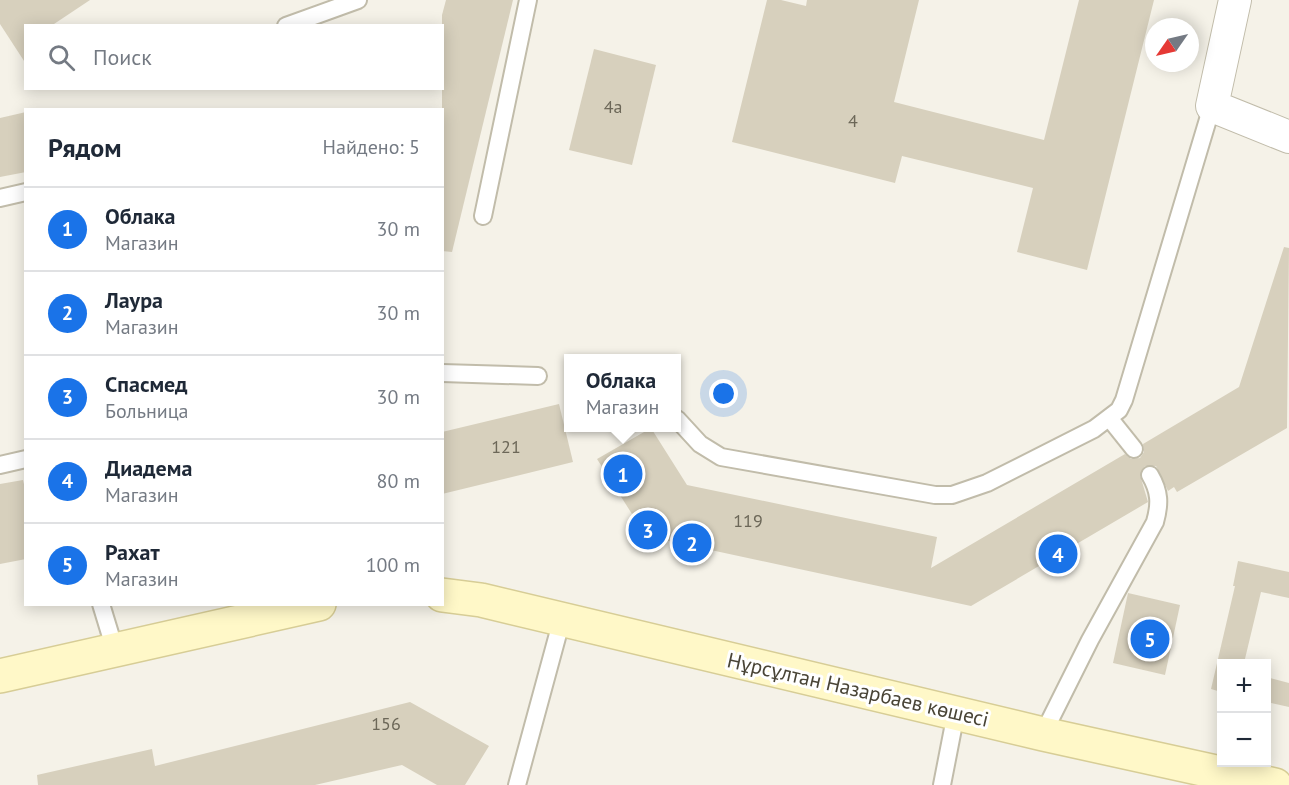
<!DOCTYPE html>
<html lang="ru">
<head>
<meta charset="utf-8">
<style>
	:root { --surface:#fff; --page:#f6f6f7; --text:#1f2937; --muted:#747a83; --line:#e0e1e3; --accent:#1a73e8 }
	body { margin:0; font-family:"PT Sans",sans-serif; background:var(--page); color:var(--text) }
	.controls { position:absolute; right:18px; bottom:18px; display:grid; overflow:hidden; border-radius:0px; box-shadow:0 3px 15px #0003 }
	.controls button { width:54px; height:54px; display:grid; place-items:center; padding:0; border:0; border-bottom:2px solid var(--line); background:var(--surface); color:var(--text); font:30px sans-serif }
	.compass { position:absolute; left:1145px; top:18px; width:54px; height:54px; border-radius:50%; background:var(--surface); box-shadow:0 3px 15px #0003; rotate:236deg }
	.you { position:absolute; left:724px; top:394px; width:21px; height:21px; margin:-15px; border:4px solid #fff; border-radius:50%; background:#1a73e8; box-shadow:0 0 0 9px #1a73e833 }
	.badge { display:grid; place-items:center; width:39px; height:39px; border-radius:50%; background:var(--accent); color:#fff; font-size:20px; font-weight:700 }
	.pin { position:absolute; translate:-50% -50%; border:3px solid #fff; box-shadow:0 2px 6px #0006 }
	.popup { position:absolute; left:564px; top:354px; width:117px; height:78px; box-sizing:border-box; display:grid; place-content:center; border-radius:0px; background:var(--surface); filter:drop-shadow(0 2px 4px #0005); font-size:20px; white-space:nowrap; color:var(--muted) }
	.popup b { font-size:22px; color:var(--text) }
	.popup::after { content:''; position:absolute; left:50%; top:100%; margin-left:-12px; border:12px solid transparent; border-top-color:var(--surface) }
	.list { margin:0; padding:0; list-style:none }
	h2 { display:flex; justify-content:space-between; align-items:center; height:78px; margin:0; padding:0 24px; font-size:26px }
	h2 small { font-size:20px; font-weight:400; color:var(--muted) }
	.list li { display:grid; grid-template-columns:39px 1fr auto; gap:18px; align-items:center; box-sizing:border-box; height:84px; padding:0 24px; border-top:2px solid var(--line) }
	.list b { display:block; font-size:22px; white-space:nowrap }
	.list p { margin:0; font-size:20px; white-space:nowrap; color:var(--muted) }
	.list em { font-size:20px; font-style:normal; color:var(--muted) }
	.icon { flex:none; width:33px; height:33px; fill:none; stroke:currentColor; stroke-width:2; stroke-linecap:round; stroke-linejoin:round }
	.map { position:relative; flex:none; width:1289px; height:785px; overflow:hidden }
	.search { position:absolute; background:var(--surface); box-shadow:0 3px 15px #0003; left:24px; top:24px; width:420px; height:66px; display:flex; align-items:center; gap:15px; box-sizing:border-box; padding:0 21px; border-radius:0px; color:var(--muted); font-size:22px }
	.panel { position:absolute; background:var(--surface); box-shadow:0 3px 15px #0003; left:24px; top:108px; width:420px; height:498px; border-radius:0px }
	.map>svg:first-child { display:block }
	.building { fill:#d7d0bd }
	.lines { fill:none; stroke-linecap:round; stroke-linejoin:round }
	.service-casing { stroke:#c1bcaa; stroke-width:20 }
	.minor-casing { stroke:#c1bcaa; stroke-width:34 }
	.secondary-casing { stroke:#d7cd96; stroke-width:36 }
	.service { stroke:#fff; stroke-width:16 }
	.minor { stroke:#fff; stroke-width:32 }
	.secondary { stroke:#fff8c8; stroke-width:33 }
	.labels { text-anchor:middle; stroke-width:6; stroke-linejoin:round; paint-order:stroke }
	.number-label { font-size:18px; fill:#6c6758 }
	.street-label { font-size:21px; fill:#494436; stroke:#fff }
</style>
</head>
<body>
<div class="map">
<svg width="1289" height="785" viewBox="0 0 1289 785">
	<rect width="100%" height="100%" fill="#f5f2e8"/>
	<!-- building -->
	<g class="building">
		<polygon points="0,0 90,0 51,26 26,26 26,64 0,24"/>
		<polygon points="446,0 513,0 452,252 442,251 442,15"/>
		<polygon points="767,0 781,0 806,6 807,0 919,0 894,102 1044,140 1079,0 1154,0 1087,270 1017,252 1033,188 902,156 895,183 732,142"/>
		<polygon points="594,49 656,65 632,165 569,150"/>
		<polygon points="26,112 26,172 0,177 0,118"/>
		<polygon points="1284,247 1289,248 1287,428 1177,492 1174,487 1168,491 1156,466 1145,466 1140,475 1148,502 971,606 646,536 597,459 651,428 687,485 937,537 931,568 1125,454 1131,459 1140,458 1144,452 1143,444 1239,387"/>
		<polygon points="559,404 573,462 442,494 442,432"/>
		<polygon points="23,480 26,493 26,559 0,564 0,484"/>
		<polygon points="1238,561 1289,572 1289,598 1261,592 1244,663 1221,663 1221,692 1211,689 1235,586 1233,586"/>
		<polygon points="1128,593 1180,605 1165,675 1113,663"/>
		<polygon points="1266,677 1289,683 1289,707 1266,702"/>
		<polygon points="410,702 489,746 465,785 437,785 402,765 315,785 38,785 37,775 152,749 155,766"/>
	</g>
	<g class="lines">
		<!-- service casing -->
		<g class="service-casing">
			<g id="service">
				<polyline points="286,26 358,0"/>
				<polyline points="0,198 26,192"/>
				<polyline points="483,216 528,0"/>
				<polyline points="442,373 538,376"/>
				<polyline points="677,419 700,444 721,457 935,495 952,495 987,483 1094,429 1119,410 1124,400 1212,106"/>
				<polyline points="1110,419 1134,449"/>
				<polyline points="0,465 26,459"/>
				<polyline points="101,604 115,650"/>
				<path d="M1043,734l47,-94 65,-118c5,-18 5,-30 -5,-47"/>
				<polyline points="517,785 562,619"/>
				<polyline points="942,785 956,713"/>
			</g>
		</g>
		<!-- minor casing -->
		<g class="minor-casing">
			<polyline id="minor" points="1235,0 1212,106 1289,137"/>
		</g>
		<!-- secondary casing -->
		<g class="secondary-casing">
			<g id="secondary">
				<polyline points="442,595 481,600 1043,734 1275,785"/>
				<polyline points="0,676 319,604"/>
			</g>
		</g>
		<!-- service -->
		<use href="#service" class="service"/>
		<!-- minor -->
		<use href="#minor" class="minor"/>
		<!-- secondary -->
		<use href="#secondary" class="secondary"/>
	</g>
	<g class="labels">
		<!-- number labels -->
		<g class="number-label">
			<text x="613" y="113">4а</text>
			<text x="853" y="127">4</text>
			<text x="506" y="453">121</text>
			<text x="748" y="527">119</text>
			<text x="386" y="730">156</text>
		</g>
		<!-- street labels -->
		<g class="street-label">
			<text transform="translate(858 690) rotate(13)" y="7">Нұрсұлтан Назарбаев көшесі</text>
		</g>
	</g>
</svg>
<div class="controls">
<button>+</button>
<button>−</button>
</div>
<svg class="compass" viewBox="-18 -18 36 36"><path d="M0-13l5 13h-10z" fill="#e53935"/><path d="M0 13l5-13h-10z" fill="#747a83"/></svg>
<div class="you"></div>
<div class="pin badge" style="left:623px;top:474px">1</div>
<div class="popup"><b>Облака</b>Магазин</div>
<div class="pin badge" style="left:692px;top:543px">2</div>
<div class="pin badge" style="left:648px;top:530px">3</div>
<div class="pin badge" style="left:1058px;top:554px">4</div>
<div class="pin badge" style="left:1150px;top:639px">5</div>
<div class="search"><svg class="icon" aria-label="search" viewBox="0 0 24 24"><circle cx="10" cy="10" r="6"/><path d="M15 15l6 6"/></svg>Поиск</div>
<section class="panel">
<h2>Рядом<small>Найдено: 5</small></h2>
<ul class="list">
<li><span class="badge">1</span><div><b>Облака</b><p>Магазин</p></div><em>30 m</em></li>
<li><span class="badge">2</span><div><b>Лаура</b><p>Магазин</p></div><em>30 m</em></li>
<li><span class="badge">3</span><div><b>Спасмед</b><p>Больница</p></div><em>30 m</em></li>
<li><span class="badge">4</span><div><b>Диадема</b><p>Магазин</p></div><em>80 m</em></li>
<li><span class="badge">5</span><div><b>Рахат</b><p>Магазин</p></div><em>100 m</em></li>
</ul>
</section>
</div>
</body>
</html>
